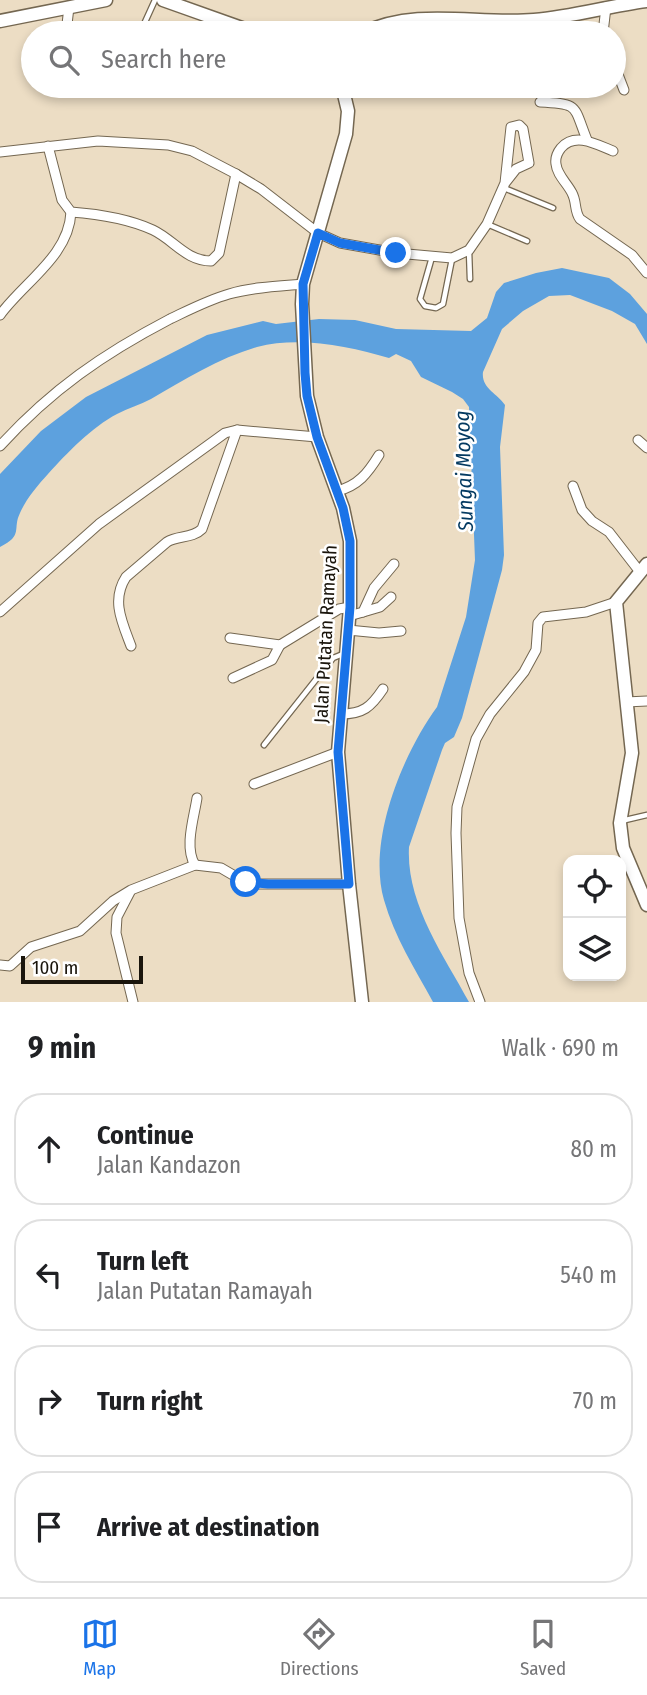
<!DOCTYPE html>
<html lang="en">
<head>
<meta charset="utf-8">
<style>
	:root { --surface:#fff; --page:#f2f2f2; --text:#202124; --muted:#757577; --line:#e0e0e0; --accent:#1a73e8 }
	body { margin:0; font-family:"Fira Sans Condensed",sans-serif; background:var(--page); color:var(--text) }
	.controls { position:absolute; right:21px; bottom:21px; display:grid; overflow:hidden; border-radius:14px; box-shadow:0 4px 10px #0003 }
	.controls button { width:63px; height:63px; display:grid; place-items:center; padding:0; border:0; border-bottom:2px solid var(--line); background:var(--surface); color:var(--text); font:35px sans-serif }
	.scale { position:absolute; left:21px; bottom:18px; width:122px; box-sizing:border-box; padding-left:7px; border:4px solid #1a150c; border-top:0; font-size:19px; line-height:24px; white-space:nowrap; color:#1a150c; -webkit-text-stroke:5px #fff; paint-order:stroke }
	.stop { position:absolute; width:21px; height:21px; margin:-16px; border:5px solid #1a73e8; border-radius:50%; background:#fff }
	.stop.end { background:#1a73e8; border-color:#fff; box-shadow:0 2px 7px #0008 }
	.list { margin:0; padding:0; list-style:none }
	h2 { display:flex; justify-content:space-between; align-items:center; height:91px; margin:0; padding:0 28px; font-size:30px }
	h2 small { font-size:23px; font-weight:400; color:var(--muted) }
	.list li { display:grid; grid-template-columns:46px 1fr auto; gap:21px; align-items:center; box-sizing:border-box; height:112px; margin:0 14px 14px; padding:0 14px; border:2px solid var(--line); border-radius:28px }
	.list b { display:block; font-size:26px; white-space:nowrap }
	.list p { margin:0; font-size:23px; white-space:nowrap; color:var(--muted) }
	.list em { font-size:23px; font-style:normal; color:var(--muted) }
	.icon { flex:none; width:38px; height:38px; fill:none; stroke:currentColor; stroke-width:2; stroke-linecap:round; stroke-linejoin:round }
	.map { position:relative; flex:none; width:647px; height:1002px; overflow:hidden }
	.search { position:absolute; background:var(--surface); box-shadow:0 4px 10px #0003; left:21px; right:21px; top:21px; height:77px; display:flex; align-items:center; gap:18px; box-sizing:border-box; padding:0 24px; border-radius:38px; color:var(--muted); font-size:26px }
	.sheet { height:595px; background:var(--surface) }
	nav { display:flex; justify-content:space-around; align-items:center; box-sizing:border-box; height:98px; border-top:2px solid var(--line); background:var(--surface); font-size:19px; color:var(--muted) }
	nav a { display:grid; justify-items:center; gap:4px }
	nav .on { color:var(--accent) }
	.map>svg:first-child { display:block }
	.water { fill:#5da1de }
	.lines { fill:none; stroke-linecap:round; stroke-linejoin:round }
	.lane-casing { stroke:#746751; stroke-width:7 }
	.street-casing { stroke:#746751; stroke-width:11 }
	.secondary-casing { stroke:#746751; stroke-width:15 }
	.lane { stroke:#fff; stroke-width:4.5 }
	.street { stroke:#fff; stroke-width:9 }
	.secondary { stroke:#fff; stroke-width:12 }
	.route { stroke:#1a73e8; stroke-width:9 }
	.labels { text-anchor:middle; stroke-width:5; stroke-linejoin:round; paint-order:stroke }
	.street-label { font-size:19px; fill:#1a150c; stroke:#fff }
	.water-label { font-size:21px; font-style:italic; fill:#043a61; stroke:#fff }
</style>
</head>
<body>
<div class="map">
<svg width="647" height="1002" viewBox="0 0 647 1002">
	<rect width="100%" height="100%" fill="#ecddc4"/>
	<!-- water -->
	<path class="water" d="M562,268l47,10 21,16 17,20v30l-12,-20 -23,-13 -42,-16 -21,1 -26,15 -21,18 -19,43c-2,16 14,21 22,33l-5,42 4,108 -2,15 -40,148 -8,19 -9,6 -3,7 -33,97c-3,56 34,107 60,155h-36c-18,-33 -39,-66 -49,-102 -17,-59 18,-145 53,-193l29,-90 9,-57 -6,-153 -6,-8 -11,-7 -31,-15 -10,-16 -15,-7 -7,4c-41,-12 -90,-22 -132,-11 -38,11 -73,33 -106,52 -11,6 -23,9 -34,15 -25,13 -50,39 -69,60 -10,11 -22,25 -28,39 -8,16 4,22 -20,34v-73l41,-43 45,-34 121,-62 56,-14 13,3 43,-5 36,1 41,9 75,2 16,-13 9,-26 8,-9 32,-10z"/>
	<g class="lines">
		<!-- lane casing -->
		<g class="lane-casing">
			<g id="lane">
				<polyline points="140,33 155,0"/>
				<polyline points="504,188 553,208"/>
				<polyline points="487,224 527,241"/>
				<polyline points="469,251 470,279"/>
				<polyline points="432,257 420,299 425,306 436,308 443,304 452,259"/>
				<polyline points="264,745 333,658 343,654"/>
				<polyline points="621,821 647,815"/>
			</g>
		</g>
		<!-- street casing -->
		<g class="street-casing">
			<g id="street">
				<polyline points="66,33 69,7"/>
				<polyline points="603,33 606,7"/>
				<polyline points="614,64 624,90"/>
				<polyline points="57,87 57,86"/>
				<path d="M540,102c40,2 33,3 47,38"/>
				<path d="M48,146l14,54 9,12c27,2 58,7 82,18 21,10 33,31 58,31l8,-8 17,-79"/>
				<path d="M613,151c-17,-7 -38,-19 -52,-3 -4,5 -6,10 -5,16 1,11 11,19 16,29 5,9 2,18 8,26l52,36 15,18"/>
				<polyline points="0,152 98,141 168,145 192,151 236,174 261,189 318,233 340,243 396,253 452,258 469,250 487,224 505,183 511,127 519,125 523,129 529,163 516,169 505,183"/>
				<path d="M0,315c24,-33 69,-59 71,-103"/>
				<polyline points="638,440 647,448"/>
				<path d="M0,446c51,-56 103,-92 170,-127 19,-9 38,-19 59,-25 24,-7 50,-8 74,-10"/>
				<polyline points="573,486 582,510 592,521 609,532 640,572"/>
				<path d="M337,491c21,-5 31,-18 42,-36"/>
				<polyline points="0,612 99,524 225,433 237,430 317,437"/>
				<polyline points="363,612 380,607 391,597"/>
				<polyline points="349,616 363,612 374,588 394,564"/>
				<polyline points="348,630 379,633 401,631"/>
				<polyline points="230,638 280,645 339,609 350,607"/>
				<path d="M131,646c-9,-24 -20,-46 -5,-69l41,-35c11,-7 25,-3 35,-13l35,-99"/>
				<polyline points="233,678 272,660 280,645"/>
				<polyline points="626,702 647,701"/>
				<path d="M341,714c22,0 30,-7 42,-25"/>
				<polyline points="254,784 338,752"/>
				<path d="M195,865c-11,-18 -1,-47 2,-67"/>
				<polyline points="130,892 117,917 116,933 133,1002"/>
				<polyline points="0,965 10,966 31,947 80,931 113,901 131,890 195,865 221,868 245,882 255,884 349,884"/>
				<polyline points="480,1002 469,973 459,918 456,833 457,807 476,739 490,714 524,672 536,650 538,623 543,617 586,612 616,602"/>
			</g>
		</g>
		<!-- secondary casing -->
		<g class="secondary-casing">
			<g id="secondary">
				<polyline points="163,0 256,33"/>
				<polyline points="0,21 106,0"/>
				<path d="M363,33c54,-26 114,-8 171,-13 38,-3 75,-14 113,-19"/>
				<polyline points="342,86 348,111 346,134 303,284 302,304 307,396 317,437 343,508 350,541 350,607 338,752 349,884 362,1002"/>
				<polyline points="647,564 616,602 632,753 620,823 623,848 647,905"/>
			</g>
		</g>
		<!-- lane -->
		<use href="#lane" class="lane"/>
		<!-- street -->
		<use href="#street" class="street"/>
		<!-- secondary -->
		<use href="#secondary" class="secondary"/>
	</g>
	<g class="lines">
		<!-- route -->
		<polyline class="route" points="246,882 268,884 349,884 338,752 350,607 350,541 343,508 317,437 307,396 305,373 303,284 318,233 340,243 396,253"/>
	</g>
	<g class="labels">
		<!-- street labels -->
		<g class="street-label">
			<text transform="translate(325 634) rotate(-87)" y="7">Jalan Putatan Ramayah</text>
		</g>
		<!-- water labels -->
		<g class="water-label">
			<text transform="translate(464 471) rotate(-92)" y="7">Sungai Moyog</text>
		</g>
	</g>
</svg>
<div class="controls">
<button><svg class="icon" aria-label="locate" viewBox="0 0 24 24"><circle cx="12" cy="12" r="6"/><path d="M12 2v4M12 18v4M2 12h4M18 12h4"/></svg></button>
<button><svg class="icon" aria-label="layers" viewBox="0 0 24 24"><path d="M12 4l9 5-9 5-9-5zM3 14l9 5 9-5"/></svg></button>
</div>
<div class="scale">100 m</div>
<div class="stop" style="left:246px;top:882px"></div>
<div class="stop end" style="left:396px;top:253px"></div>
<div class="search"><svg class="icon" aria-label="search" viewBox="0 0 24 24"><circle cx="10" cy="10" r="6"/><path d="M15 15l6 6"/></svg>Search here</div>
</div>
<section class="sheet">
<h2>9 min<small>Walk · 690 m</small></h2>
<ul class="list">
<li><svg class="icon" aria-label="ahead" viewBox="0 0 24 24"><path d="M12 20V5M6 11l6-6 6 6"/></svg><div><b>Continue</b><p>Jalan Kandazon</p></div><em>80 m</em></li>
<li><svg class="icon" aria-label="left" viewBox="0 0 24 24"><path d="M17 20v-9H6M10 6l-5 5 5 5"/></svg><div><b>Turn left</b><p>Jalan Putatan Ramayah</p></div><em>540 m</em></li>
<li><svg class="icon" aria-label="right" viewBox="0 0 24 24"><path d="M7 20v-9h11M14 6l5 5-5 5"/></svg><div><b>Turn right</b></div><em>70 m</em></li>
<li><svg class="icon" aria-label="arrive" viewBox="0 0 24 24"><path d="M6 21V4h12l-3 4 3 4H6"/></svg><div><b>Arrive at destination</b></div></li>
</ul>
</section>
<nav>
<a class="on"><svg class="icon" aria-label="map" viewBox="0 0 24 24"><path d="M3 6l6-2 6 2 6-2v14l-6 2-6-2-6 2zM9 4v14M15 6v14"/></svg>Map</a>
<a><svg class="icon" aria-label="directions" viewBox="0 0 24 24"><path d="M12 3l9 9-9 9-9-9zM9 14v-3h6M13 9l2 2-2 2"/></svg>Directions</a>
<a><svg class="icon" aria-label="saved" viewBox="0 0 24 24"><path d="M7 4h10v16l-5-4-5 4z"/></svg>Saved</a>
</nav>
</body>
</html>
